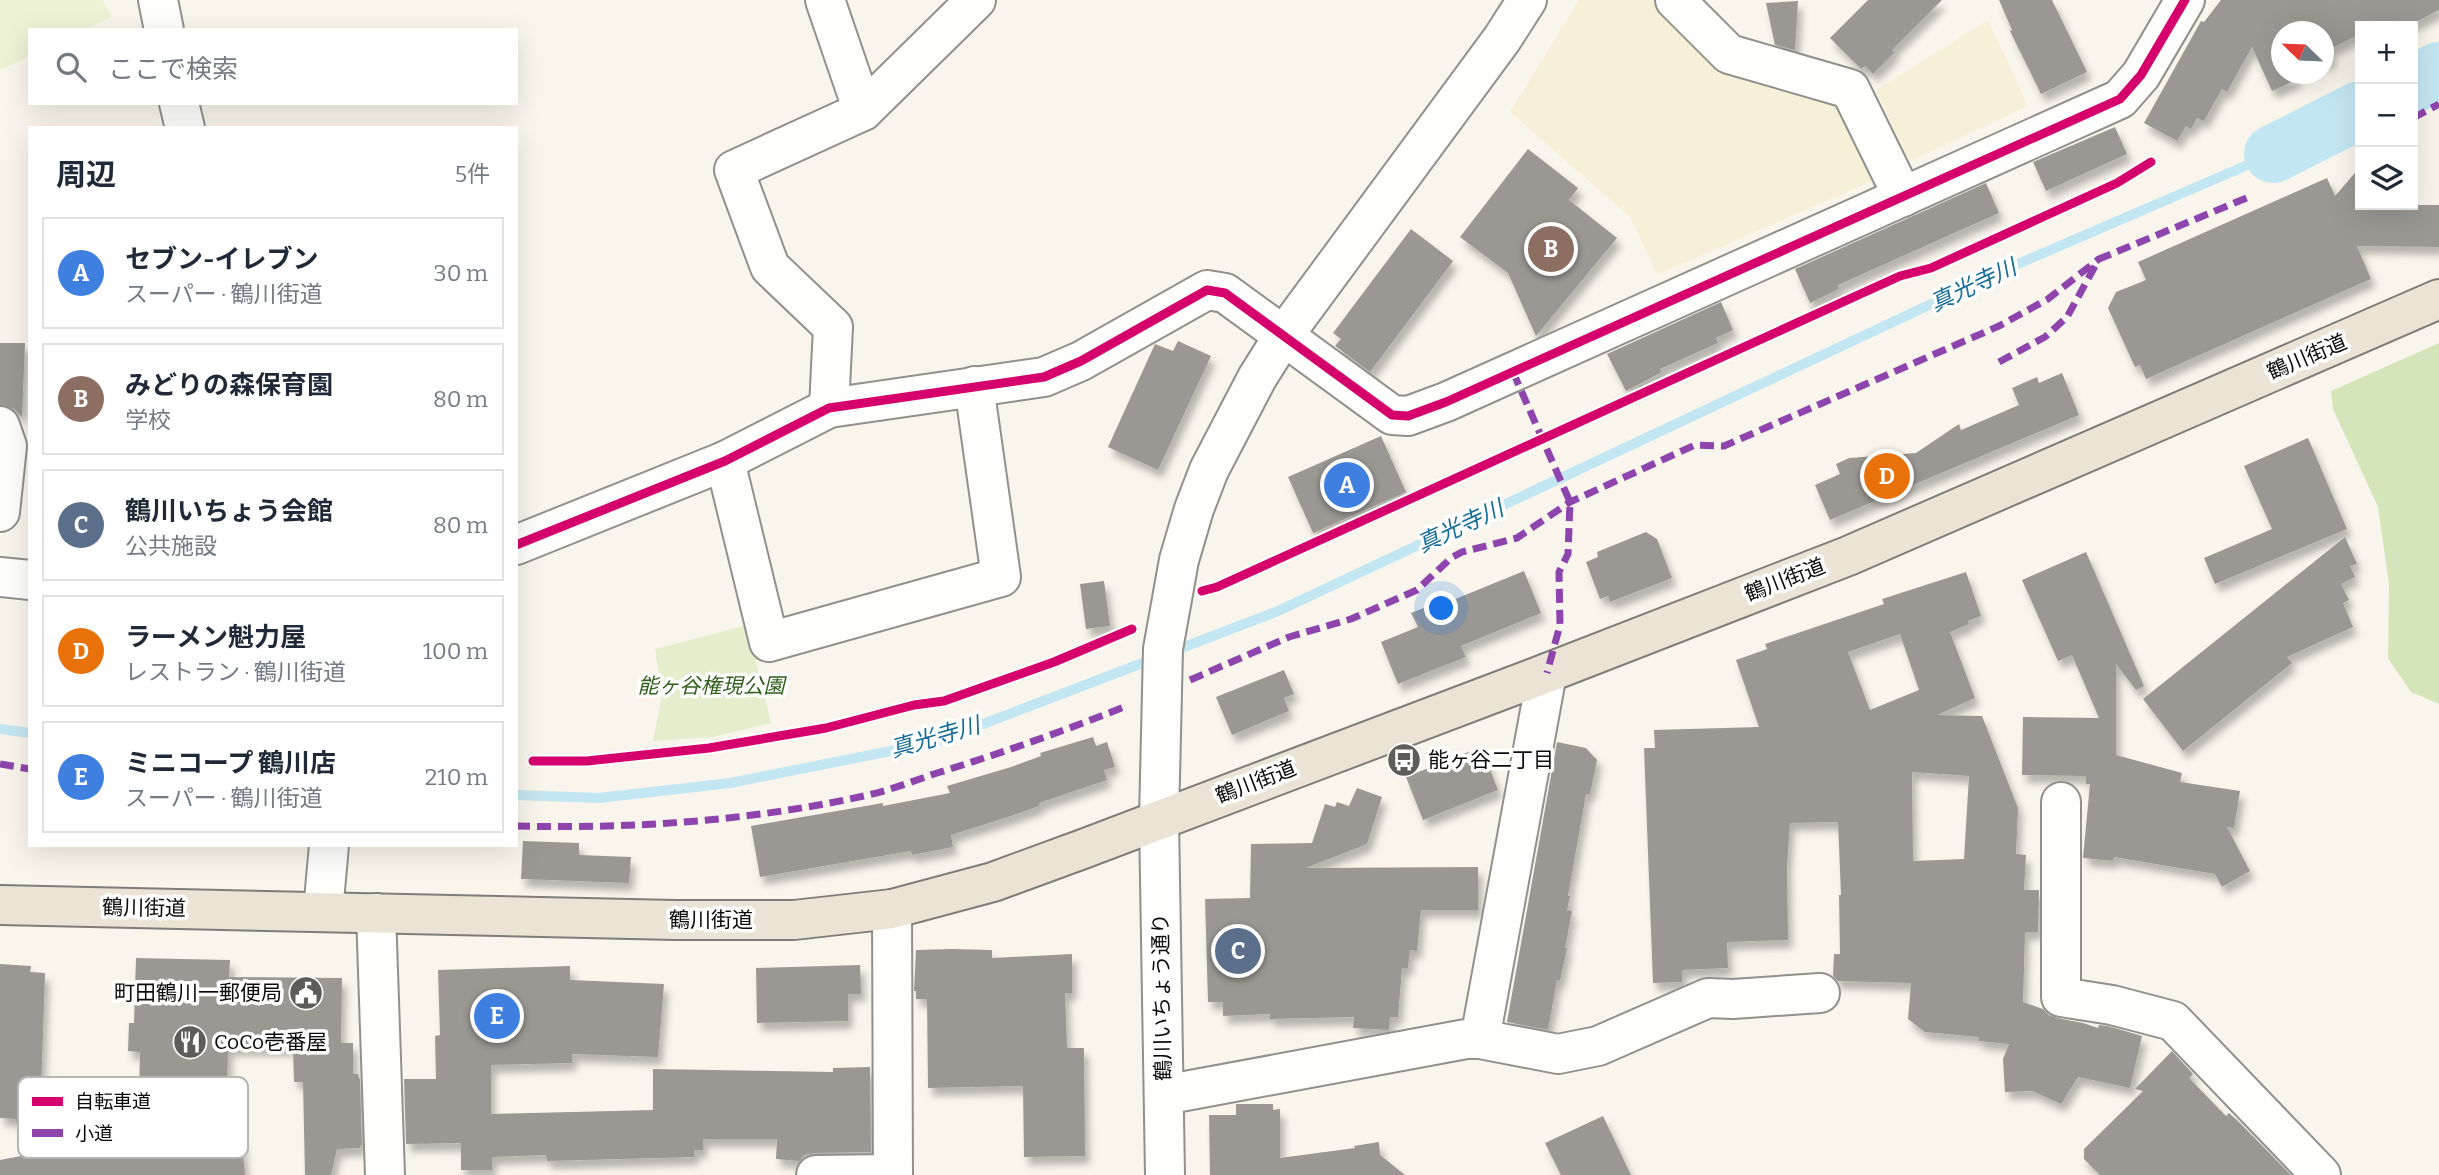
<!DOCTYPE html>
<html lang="ja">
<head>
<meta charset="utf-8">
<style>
	:root { --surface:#fff; --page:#f6f6f7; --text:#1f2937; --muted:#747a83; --line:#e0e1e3; --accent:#b45309 }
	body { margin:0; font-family:Bitter,"Noto Sans JP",serif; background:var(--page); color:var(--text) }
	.controls { position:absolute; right:21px; top:21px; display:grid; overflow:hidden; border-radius:0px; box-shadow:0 7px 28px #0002 }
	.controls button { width:63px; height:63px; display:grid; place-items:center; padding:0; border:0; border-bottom:2px solid var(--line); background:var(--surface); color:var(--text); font:35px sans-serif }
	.compass { position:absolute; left:2271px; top:21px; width:63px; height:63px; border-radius:50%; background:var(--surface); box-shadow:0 7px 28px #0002; rotate:293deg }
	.you { position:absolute; left:1442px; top:609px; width:24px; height:24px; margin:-18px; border:5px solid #fff; border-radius:50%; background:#1a73e8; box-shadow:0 0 0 10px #1a73e833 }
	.badge { display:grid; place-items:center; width:46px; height:46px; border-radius:50%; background:var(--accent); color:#fff; font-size:23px; font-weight:700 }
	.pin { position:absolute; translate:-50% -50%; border:4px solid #fff; box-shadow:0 2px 7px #0006 }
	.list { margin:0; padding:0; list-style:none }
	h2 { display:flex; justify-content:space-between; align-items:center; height:91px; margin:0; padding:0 28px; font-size:30px }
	h2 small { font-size:23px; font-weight:400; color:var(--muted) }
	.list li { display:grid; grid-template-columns:46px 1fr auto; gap:21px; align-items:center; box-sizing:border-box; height:112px; margin:0 14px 14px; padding:0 14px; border:2px solid var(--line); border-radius:0px }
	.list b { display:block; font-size:26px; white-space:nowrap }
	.list p { margin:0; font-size:23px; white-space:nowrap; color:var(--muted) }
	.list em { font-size:23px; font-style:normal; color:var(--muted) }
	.icon { flex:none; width:38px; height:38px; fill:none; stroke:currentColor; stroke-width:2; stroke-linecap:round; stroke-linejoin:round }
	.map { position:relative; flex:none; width:2439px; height:1175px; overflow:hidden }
	.search { position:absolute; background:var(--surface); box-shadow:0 7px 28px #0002; left:28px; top:28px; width:490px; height:77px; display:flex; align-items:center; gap:18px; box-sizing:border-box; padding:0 24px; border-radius:0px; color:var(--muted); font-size:26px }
	.panel { position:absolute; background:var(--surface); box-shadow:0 7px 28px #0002; left:28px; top:126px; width:490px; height:721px; border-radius:0px }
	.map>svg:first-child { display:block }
	.farmland { fill:#f6f0d8 }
	.green { fill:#e4edcc }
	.forest { fill:#d5e5ba }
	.pitch { fill:#edf2d5 }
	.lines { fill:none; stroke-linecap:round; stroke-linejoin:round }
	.stream { stroke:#c3e7f2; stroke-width:10 }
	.river { stroke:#c3e7f2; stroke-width:58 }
	.building { fill:#9b9893; fill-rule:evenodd; filter:url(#shadow) }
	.minor-casing { stroke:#92908c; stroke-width:42 }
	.major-casing { stroke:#7f7d79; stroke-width:42 }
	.minor { stroke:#fefefc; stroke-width:38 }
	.major { stroke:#ebe4d6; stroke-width:38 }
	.quiet { stroke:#8e44ad; stroke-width:7; stroke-dasharray:14 7; stroke-linecap:butt }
	.cycleway-casing { stroke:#fff; stroke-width:13 }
	.cycleway { stroke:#d6006c; stroke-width:9 }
	.labels { text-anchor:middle; stroke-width:7; stroke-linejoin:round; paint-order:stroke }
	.street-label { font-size:21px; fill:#0a0a0a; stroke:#fff }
	.park-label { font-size:21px; font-style:italic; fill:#305f1c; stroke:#fff }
	.poi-label { font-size:21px; fill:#0a0a0a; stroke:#fff; text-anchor:start }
	.water-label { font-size:23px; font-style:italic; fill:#156c99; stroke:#fff }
	.key { fill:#fff; stroke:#b6b6b6; stroke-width:2 }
	.key-label { font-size:19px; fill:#0a0a0a }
</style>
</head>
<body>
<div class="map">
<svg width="2439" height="1175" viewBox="0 0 2439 1175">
	<defs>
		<filter id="shadow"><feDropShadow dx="4.5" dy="8" stdDeviation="3.5" flood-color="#0004"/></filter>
	</defs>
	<rect width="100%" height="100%" fill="#f9f5ec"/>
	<!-- farmland -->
	<g class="farmland">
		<polygon points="1579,0 1657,0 1841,100 1876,179 1657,275 1630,217 1510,112"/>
		<polygon points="1988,20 2028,106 1909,162 1876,90"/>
	</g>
	<!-- green -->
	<polygon class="green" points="747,625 771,723 713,737 653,741 662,695 655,649"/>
	<!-- forest -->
	<polygon class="forest" points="2439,343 2439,704 2411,692 2388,658 2389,584 2378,507 2333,409 2331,391"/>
	<!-- pitch -->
	<polygon class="pitch" points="0,0 103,0 111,17 84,30 30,30 30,56 0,70"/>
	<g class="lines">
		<!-- stream -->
		<g class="stream">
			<polyline points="1171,652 1278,611 1997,273 2273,154"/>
			<polyline points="0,729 30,733"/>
			<polyline points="516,795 599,798 730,783 936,742 1153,659"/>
		</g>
		<!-- river -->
		<g class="river">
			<polyline points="2413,84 2439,71"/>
			<polyline points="2273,154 2360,110"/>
		</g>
	</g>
	<!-- building -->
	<g class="building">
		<polygon points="1868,0 1942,0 1892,50 1895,52 1873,74 1865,66 1861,69 1830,38"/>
		<polygon points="1999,0 2052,0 2087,72 2041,94 2010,31 2012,30"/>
		<polygon points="2221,0 2439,0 2439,10 2409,26 2360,26 2360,34 2328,50 2333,58 2323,63 2323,32 2281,32 2281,74 2301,74 2297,76 2298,79 2272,91 2252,47 2227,92 2222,89 2204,121 2197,118 2191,129 2186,126 2177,141 2144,123 2201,21 2204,22"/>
		<polygon points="1798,1 1795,50 1775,45 1766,3"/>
		<polygon points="2115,127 2127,154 2046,191 2033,162"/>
		<polygon points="1528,149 1578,188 1569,200 1617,238 1536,336 1508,273 1460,237"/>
		<polygon points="2360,167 2360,205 2439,205 2439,247 2357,246 2371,279 2146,379 2140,365 2135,367 2108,308 2116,292 2146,280 2138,262 2327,178 2335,196"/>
		<polygon points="1986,183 1999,213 1838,285 1839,289 1810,303 1795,269"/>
		<polygon points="1411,229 1453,261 1370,372 1335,346 1341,339 1333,333"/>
		<polygon points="1721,302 1733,330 1716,338 1718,343 1660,369 1662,372 1626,391 1607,354"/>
		<polygon points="1178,341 1211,356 1158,470 1108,447 1155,344 1173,351"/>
		<polygon points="0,343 25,343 22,417 14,409 0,405"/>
		<polygon points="2062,373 2079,415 1830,520 1815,485 1840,474 1836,464 1849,458 1916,453 1959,424 1961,430 2019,405 2012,388 2037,377 2039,383"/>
		<polygon points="1381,436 1406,492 1313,533 1288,477"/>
		<polygon points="2308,438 2347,529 2215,584 2204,558 2272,529 2244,466"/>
		<polygon points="1646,532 1657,539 1672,578 1610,602 1608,596 1600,599 1586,562 1598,557 1597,552"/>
		<polygon points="2345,537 2357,564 2350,566 2355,577 2341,584 2349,600 2343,603 2353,627 2287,657 2292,663 2183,751 2143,699"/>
		<polygon points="2086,552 2144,686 2136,690 2116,664 2116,755 2182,773 2180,782 2240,791 2234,828 2227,827 2250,871 2222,887 2215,874 2114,857 2113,861 2083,858 2090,784 2086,784 2086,776 2022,775 2023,717 2099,718 2072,655 2058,661 2022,580"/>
		<polygon points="1524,571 1541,613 1461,646 1466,657 1398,684 1381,642 1418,627 1411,613 1446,599 1448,602"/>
		<path d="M1966,572l15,44 -13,5 1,3 -19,8 25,66 -38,17 45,1 36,92 -2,46 10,1 -2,35h15l-1,42h-13l-2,70 20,7 6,6 8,3 26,5 15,5 1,-3 9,1 34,10 -12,52 -52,-11 -17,27 -29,-13 -27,1 -2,-33 6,-15 -31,-3 1,-4 -54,-5 -17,-13 3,-36 -73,-2 -5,-5 1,-22h6l-1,-59h2l-3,-73 -48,1 -3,43 1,74 -61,2 1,26 -46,2v12l-29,1 -9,-235h11l-1,-18 105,-3 -23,-67 31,-11 -2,-5 119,-40 -2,-5zM1900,634l19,56 -49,20 -22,-58zM1912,772l57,4 -5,83 -51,2z"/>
		<polygon points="1104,581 1110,626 1086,629 1080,584"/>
		<polygon points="1284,670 1294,694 1284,698 1289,711 1232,735 1216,697"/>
		<polygon points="1093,737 1096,746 1107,742 1115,767 1104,770 1107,780 1039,803 1039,806 1008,817 951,835 953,847 912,855 911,851 760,877 751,826 883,803 883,806 950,793 947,786 1011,767 1041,756 1040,753"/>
		<polygon points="1557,742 1586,748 1597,760 1590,794 1586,794 1568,896 1570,896 1567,910 1572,911 1565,948 1567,948 1560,981 1557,980 1548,1030 1507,1022"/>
		<polygon points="1481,747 1498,790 1423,820 1406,777"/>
		<polygon points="1357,788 1382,797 1367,844 1306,868 1478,867 1478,910 1421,910 1417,951 1410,950 1408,968 1402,968 1398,1017 1390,1017 1389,1030 1353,1028 1354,1017 1270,1019 1270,1014 1223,1016 1223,1002 1208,1002 1205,899 1250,898 1251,844 1312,843 1325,804 1335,807 1337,802 1349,806"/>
		<polygon points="523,841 579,843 579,855 631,857 629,883 521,879"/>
		<polygon points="952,949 992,950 992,958 1072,954 1072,993 1065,993 1067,1048 1084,1048 1085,1156 1024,1157 1023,1086 928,1088 927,999 916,999 916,991 914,991 916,950"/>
		<polygon points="136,958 230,960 229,977 342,978 341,1043 353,1043 353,1074 358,1074 360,1080 362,1145 360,1145 360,1148 337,1149 331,1175 305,1175 303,1082 294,1082 293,1048 228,1048 226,1138 241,1136 245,1175 0,1175 0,1160 21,1156 16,1119 0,1118 0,964 31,966 30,972 45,973 39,1153 138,1137 140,1052 128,1051 129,1023 134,1023"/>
		<polygon points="860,965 861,994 848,994 848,1021 757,1023 756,968"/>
		<polygon points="570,966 570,980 664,984 658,1057 572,1054 572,1063 491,1065 491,1114 653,1110 653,1069 833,1072 833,1068 870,1067 871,1152 816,1153 804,1155 800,1161 776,1159 777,1139 703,1139 703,1150 694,1150 694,1157 547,1161 546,1155 492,1157 492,1170 461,1170 461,1143 406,1144 404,1079 436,1079 435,1036 440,1035 438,970"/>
		<polygon points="2172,1051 2193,1074 2189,1078 2226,1116 2229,1113 2237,1120 2291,1175 2100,1175 2084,1159 2084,1149 2143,1091 2135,1089"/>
		<polygon points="1236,1104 1273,1104 1273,1110 1280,1109 1280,1158 1355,1148 1354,1146 1379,1142 1380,1155 1405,1175 1210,1175 1209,1115 1236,1115"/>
		<polygon points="1603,1116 1631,1175 1561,1175 1545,1143"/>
	</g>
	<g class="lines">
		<!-- minor casing -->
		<g class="minor-casing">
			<g id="minor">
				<polyline points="158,0 164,30"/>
				<polyline points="825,0 863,111 734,170 770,267 833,327 829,408"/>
				<polyline points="1675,0 1729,54 1850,89 1903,197"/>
				<polyline points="179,103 185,128"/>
				<polyline points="863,111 976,0"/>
				<polyline points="0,426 7,446 0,512"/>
				<polyline points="725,461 769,642 1001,577 974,386"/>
				<polyline points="516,545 725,461 829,408 1044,377 1081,361 1207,290 1225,293 1392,415 1408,416 1446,402 2120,99 2141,75 2185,0"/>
				<polyline points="0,577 30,580"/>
				<polyline points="2061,802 2061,997 2112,1005 2173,1021 2321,1175"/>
				<polyline points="892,909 893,1175"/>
				<polyline points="323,912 329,845"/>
				<polyline points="376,913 385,1175"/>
				<polyline points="1480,1039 1547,673"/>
				<polyline points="1164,1095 1466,1039 1480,1039 1558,1054 1598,1046 1708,998 1733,999 1820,993"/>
				<polyline points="816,1175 893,1174"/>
				<polyline points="1165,1175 1159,819 1163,649 1179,560 1194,509 1209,470 1257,378 1284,335 1502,39 1527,0"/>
			</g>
		</g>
		<!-- major casing -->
		<g class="major-casing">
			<polyline id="major" points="0,905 675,920 794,920 892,909 993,882 1083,849 1547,673 1848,556 2439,299"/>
		</g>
		<!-- minor -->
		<use href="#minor" class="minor"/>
		<!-- major -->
		<use href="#major" class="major"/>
		<!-- quiet -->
		<g class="quiet">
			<polyline points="2413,118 2439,104"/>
			<polyline points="1999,362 2045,337 2067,317 2099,259 2249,197"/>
			<polyline points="1513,372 1570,502 1568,554 1559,572 1560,625 1547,673"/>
			<polyline points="1190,680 1289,637 1351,619 1417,590 1451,558 1462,552 1517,538 1570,502 1695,445 1724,446 1999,326 2048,299 2099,259"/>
			<polyline points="0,764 30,769"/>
			<path d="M516,826c117,3 233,-5 348,-30 23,-5 47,-14 70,-22 65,-20 127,-42 190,-67"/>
		</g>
		<!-- cycleway casing -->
		<g class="cycleway-casing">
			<g id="cycleway">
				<polyline points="516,545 725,461 829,408 1044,377 1081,361 1207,290 1225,293 1392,415 1408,416 1446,402 2120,99 2141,75 2185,0"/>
				<polyline points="1202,591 1217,587 1900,276 1931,268 2117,183 2151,162"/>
				<polyline points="533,761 587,761 709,748 826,728 914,705 944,701 1054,662 1132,629"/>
			</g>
		</g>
		<!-- cycleway -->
		<use href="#cycleway" class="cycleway"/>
	</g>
	<!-- icons -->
	<defs>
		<g id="bus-disc" transform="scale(1.75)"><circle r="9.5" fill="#5e5c59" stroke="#fff"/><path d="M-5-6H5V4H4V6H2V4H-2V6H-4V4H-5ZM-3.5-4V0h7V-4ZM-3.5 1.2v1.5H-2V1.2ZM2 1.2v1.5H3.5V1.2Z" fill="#fff"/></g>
		<g id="civic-disc" transform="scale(1.75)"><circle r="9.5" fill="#5e5c59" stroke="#fff"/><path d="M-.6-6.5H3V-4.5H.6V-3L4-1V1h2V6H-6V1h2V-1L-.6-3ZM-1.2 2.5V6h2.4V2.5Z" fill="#fff"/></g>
		<g id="restaurant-disc" transform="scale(1.75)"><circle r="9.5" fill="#5e5c59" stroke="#fff"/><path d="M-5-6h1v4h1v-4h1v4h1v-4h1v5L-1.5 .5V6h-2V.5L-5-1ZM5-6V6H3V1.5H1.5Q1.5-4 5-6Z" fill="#fff"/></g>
	</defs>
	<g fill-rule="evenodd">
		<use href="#bus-disc" x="1404" y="760"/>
		<use href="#civic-disc" x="306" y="993"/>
		<use href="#restaurant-disc" x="190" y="1042"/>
	</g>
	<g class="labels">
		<!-- street labels -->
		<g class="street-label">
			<text transform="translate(2307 357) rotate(-23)" y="7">鶴川街道</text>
			<text transform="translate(1785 580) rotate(-21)" y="7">鶴川街道</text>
			<text transform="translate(1256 782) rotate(-21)" y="7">鶴川街道</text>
			<text transform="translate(144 908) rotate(1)" y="7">鶴川街道</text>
			<text x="711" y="927">鶴川街道</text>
			<text transform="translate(1162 997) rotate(-91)" y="7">鶴川いちょう通り</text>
		</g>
		<!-- park labels -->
		<g class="park-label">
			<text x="711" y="693">能ヶ谷権現公園</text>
		</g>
		<!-- poi labels -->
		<g class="poi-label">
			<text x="1428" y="767">能ヶ谷二丁目</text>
			<text x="282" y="1000" text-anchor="end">町田鶴川一郵便局</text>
			<text x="214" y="1049">CoCo壱番屋</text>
		</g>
		<!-- water labels -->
		<g class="water-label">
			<text transform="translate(1973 285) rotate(-25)" y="8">真光寺川</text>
			<text transform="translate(1460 526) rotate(-25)" y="8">真光寺川</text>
			<text transform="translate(935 737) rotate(-16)" y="8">真光寺川</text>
		</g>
	</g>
	<!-- legend -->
	<rect x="18" y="1077" width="230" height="81" rx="10" class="key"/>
	<rect x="32" y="1097" width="31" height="9" fill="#d6006c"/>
	<rect x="32" y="1129" width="31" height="8" fill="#8e44ad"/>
	<g class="key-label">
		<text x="75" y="1108">自転車道</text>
		<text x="75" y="1140">小道</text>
	</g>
</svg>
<div class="controls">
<button>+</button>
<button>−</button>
<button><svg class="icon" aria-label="layers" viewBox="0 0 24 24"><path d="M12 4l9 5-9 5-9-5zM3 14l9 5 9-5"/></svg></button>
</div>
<svg class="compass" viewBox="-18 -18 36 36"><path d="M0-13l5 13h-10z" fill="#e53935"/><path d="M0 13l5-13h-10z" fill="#747a83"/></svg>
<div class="you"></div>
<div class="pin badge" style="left:1347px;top:485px;background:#3f7fe0">A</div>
<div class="pin badge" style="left:1551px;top:249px;background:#8d6e63">B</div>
<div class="pin badge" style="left:1238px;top:951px;background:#5c6f8a">C</div>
<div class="pin badge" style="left:1887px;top:476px;background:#e8710a">D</div>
<div class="pin badge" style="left:497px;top:1016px;background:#3f7fe0">E</div>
<div class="search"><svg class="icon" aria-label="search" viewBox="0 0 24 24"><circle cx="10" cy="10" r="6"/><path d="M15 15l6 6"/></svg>ここで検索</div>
<section class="panel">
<h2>周辺<small>5件</small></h2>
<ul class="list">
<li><span class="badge" style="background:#3f7fe0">A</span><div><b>セブン-イレブン</b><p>スーパー · 鶴川街道</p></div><em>30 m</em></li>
<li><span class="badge" style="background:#8d6e63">B</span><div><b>みどりの森保育園</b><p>学校</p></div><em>80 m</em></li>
<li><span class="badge" style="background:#5c6f8a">C</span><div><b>鶴川いちょう会館</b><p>公共施設</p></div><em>80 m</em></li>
<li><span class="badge" style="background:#e8710a">D</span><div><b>ラーメン魁力屋</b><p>レストラン · 鶴川街道</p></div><em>100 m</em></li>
<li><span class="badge" style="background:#3f7fe0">E</span><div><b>ミニコープ 鶴川店</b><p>スーパー · 鶴川街道</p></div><em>210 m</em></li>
</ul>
</section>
</div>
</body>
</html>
